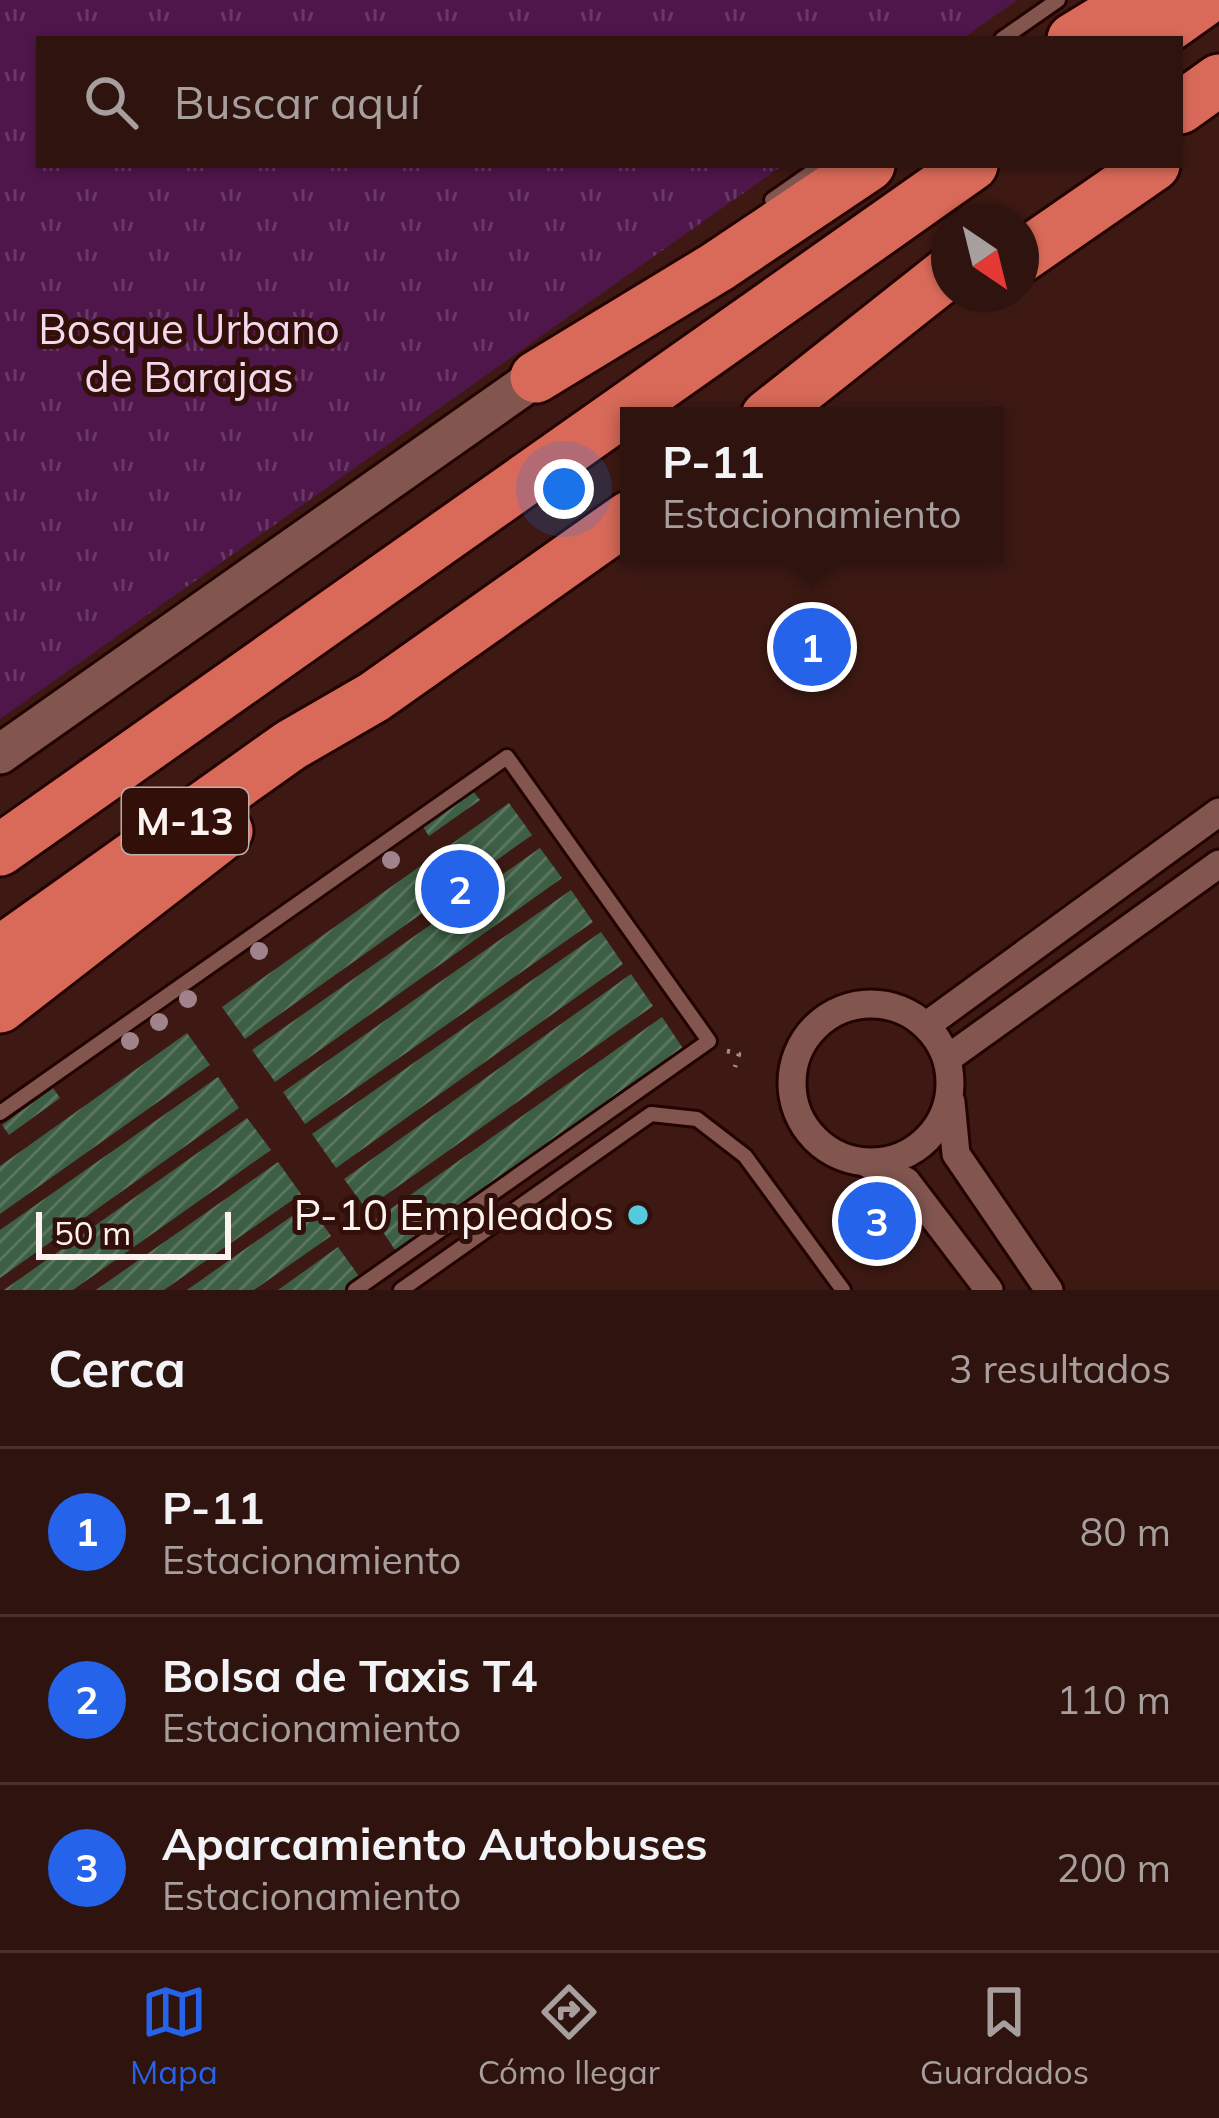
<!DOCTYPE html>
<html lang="es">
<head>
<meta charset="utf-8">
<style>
	:root { --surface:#2e130e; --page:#3a201c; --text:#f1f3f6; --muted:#a79e9e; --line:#49322e; --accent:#2563eb }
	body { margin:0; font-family:Mulish,sans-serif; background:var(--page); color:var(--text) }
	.compass { position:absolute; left:931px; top:204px; width:108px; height:108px; border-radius:50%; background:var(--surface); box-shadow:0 3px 9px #0004; rotate:145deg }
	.scale { position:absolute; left:36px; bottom:30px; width:195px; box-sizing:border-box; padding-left:12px; border:6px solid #fcf2f0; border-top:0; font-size:33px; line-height:42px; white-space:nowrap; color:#fcf2f0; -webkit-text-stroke:9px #330f0a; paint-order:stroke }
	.you { position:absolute; left:564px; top:489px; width:42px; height:42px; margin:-30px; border:9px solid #fff; border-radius:50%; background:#1a73e8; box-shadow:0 0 0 18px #1a73e833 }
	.badge { display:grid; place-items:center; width:78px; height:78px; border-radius:50%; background:var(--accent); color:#fff; font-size:39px; font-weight:700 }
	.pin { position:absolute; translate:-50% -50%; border:6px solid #fff; box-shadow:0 3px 12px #0006 }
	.popup { position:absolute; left:620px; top:407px; width:384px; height:156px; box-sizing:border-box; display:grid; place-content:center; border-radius:0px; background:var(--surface); filter:drop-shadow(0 3px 9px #0005); font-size:39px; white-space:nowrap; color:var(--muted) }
	.popup b { font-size:45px; color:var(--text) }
	.popup::after { content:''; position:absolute; left:50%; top:100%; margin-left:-24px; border:24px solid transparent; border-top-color:var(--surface) }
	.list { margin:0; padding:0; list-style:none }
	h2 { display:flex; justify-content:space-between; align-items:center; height:156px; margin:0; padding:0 48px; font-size:51px }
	h2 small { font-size:39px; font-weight:400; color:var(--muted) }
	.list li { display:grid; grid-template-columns:78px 1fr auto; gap:36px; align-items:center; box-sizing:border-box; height:168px; padding:0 48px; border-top:3px solid var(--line) }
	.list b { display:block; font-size:45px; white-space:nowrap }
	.list p { margin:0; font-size:39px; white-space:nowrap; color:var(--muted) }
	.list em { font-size:39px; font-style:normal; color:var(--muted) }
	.icon { flex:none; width:66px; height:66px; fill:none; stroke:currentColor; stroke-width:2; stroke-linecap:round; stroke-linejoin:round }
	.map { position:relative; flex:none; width:1219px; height:1290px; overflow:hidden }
	.search { position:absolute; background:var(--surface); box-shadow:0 3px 9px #0004; left:36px; right:36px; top:36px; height:132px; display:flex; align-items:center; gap:30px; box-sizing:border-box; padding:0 42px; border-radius:0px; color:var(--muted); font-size:45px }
	.sheet { height:660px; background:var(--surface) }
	nav { display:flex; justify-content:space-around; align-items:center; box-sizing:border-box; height:168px; border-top:3px solid var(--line); background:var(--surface); font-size:33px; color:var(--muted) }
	nav a { display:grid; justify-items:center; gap:6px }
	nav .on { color:var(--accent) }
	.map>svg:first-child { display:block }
	.park { fill:url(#park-tufts) }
	.building { fill:url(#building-hatch) }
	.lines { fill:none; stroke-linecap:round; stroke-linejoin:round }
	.lane-casing { stroke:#230301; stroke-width:20 }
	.street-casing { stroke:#230301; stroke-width:33 }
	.secondary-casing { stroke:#230301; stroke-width:45 }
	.highway-casing { stroke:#230301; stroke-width:57 }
	.path { stroke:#a58f8b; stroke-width:4.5; stroke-dasharray:3 9; stroke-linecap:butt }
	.lane { stroke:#82564f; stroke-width:14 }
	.street { stroke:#82564f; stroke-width:27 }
	.secondary { stroke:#82564f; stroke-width:39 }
	.highway { stroke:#d96a59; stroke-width:51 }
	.tree { fill:#a1838b }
	.poi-dot { fill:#54cade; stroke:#330f0a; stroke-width:4.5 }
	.labels { text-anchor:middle; stroke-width:10; stroke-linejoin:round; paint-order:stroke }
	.shield { fill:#330f0a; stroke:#c0aeab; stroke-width:3 }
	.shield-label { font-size:39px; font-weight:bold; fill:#fcf2f0 }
	.park-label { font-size:42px; fill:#f2d9ee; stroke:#330f0a }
	.poi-label { font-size:42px; fill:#fcf2f0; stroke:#330f0a; text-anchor:end }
</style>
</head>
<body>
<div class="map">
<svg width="1219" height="1290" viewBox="0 0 1219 1290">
	<defs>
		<pattern id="park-tufts" width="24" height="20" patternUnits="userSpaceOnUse" patternTransform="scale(3)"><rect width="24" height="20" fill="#4f164b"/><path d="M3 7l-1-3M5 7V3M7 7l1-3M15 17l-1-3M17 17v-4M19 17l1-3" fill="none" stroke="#693865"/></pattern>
		<pattern id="building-hatch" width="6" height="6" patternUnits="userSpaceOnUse" patternTransform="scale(3)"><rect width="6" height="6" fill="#3d5f45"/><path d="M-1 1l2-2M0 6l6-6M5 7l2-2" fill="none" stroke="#5a7660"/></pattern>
	</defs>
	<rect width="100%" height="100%" fill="#3e1913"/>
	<!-- park -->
	<polygon class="park" points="0,0 1017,0 962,39 39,39 39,165 783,165 0,719"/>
	<!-- building -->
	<g class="building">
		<polygon points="473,791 480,800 429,836 423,827"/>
		<polygon points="509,803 532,835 245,1039 222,1007"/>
		<polygon points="540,848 562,878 275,1082 252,1050"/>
		<polygon points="571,890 593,922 305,1124 283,1092"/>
		<polygon points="601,932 623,964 336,1168 312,1134"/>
		<polygon points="631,974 653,1006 366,1209 344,1179"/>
		<polygon points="662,1017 684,1050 397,1253 375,1220"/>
		<polygon points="187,1033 210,1065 0,1214 0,1166"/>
		<polygon points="218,1077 239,1108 0,1278 0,1230"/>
		<polygon points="53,1088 60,1098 9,1135 2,1125"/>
		<polygon points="247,1118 271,1150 73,1290 4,1290"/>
		<polygon points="278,1162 301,1194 164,1290 96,1290"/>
		<polygon points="309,1204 331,1236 254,1290 187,1290"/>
		<polygon points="338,1247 361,1279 345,1290 278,1290"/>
	</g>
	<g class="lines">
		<!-- lane casing -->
		<g class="lane-casing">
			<g id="lane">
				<polyline points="1002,39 1058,0"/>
				<polyline points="772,200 822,165"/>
				<polyline points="0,1113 507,757 709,1041 355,1290"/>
				<polyline points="401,1290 651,1114 697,1119 745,1156 843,1290"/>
			</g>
		</g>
		<!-- street casing -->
		<g class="street-casing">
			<g id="street">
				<circle cx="871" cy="1083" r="79"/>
				<polyline points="927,1025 1219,812"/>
				<polyline points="947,1059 1219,864"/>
				<polyline points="951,1102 956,1154 1049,1290"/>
				<polyline points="868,1164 906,1181 989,1290"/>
			</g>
		</g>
		<!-- secondary casing -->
		<g class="secondary-casing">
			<polyline id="secondary" points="0,754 536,377"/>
		</g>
		<!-- highway casing -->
		<g class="highway-casing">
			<g id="highway">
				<polyline points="1073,39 1137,0"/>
				<polyline points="1150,39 1205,0"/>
				<polyline points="1180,108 1219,80"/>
				<polyline points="1021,257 1154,165"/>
				<polyline points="536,377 717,267 869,165"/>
				<polyline points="767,416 949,272"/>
				<polyline points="0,850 972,165"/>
				<polyline points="0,952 291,745 374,697 629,517"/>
				<polyline points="0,1007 227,831"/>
			</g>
		</g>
		<!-- path -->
		<polyline class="path" points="727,1051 739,1054 735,1067"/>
		<!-- lane -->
		<use href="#lane" class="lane"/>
		<!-- street -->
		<use href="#street" class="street"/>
		<!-- secondary -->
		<use href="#secondary" class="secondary"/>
		<!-- highway -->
		<use href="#highway" class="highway"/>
	</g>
	<!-- trees -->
	<g class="tree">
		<circle cx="391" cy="860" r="9"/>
		<circle cx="259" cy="951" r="9"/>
		<circle cx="188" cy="999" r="9"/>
		<circle cx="159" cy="1022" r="9"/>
		<circle cx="130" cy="1041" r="9"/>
	</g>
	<!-- markers -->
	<circle class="poi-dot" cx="638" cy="1215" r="12"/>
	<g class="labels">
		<!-- shield labels -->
		<rect class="shield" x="122" y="788" width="126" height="66" rx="9"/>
		<g class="shield-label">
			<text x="185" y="835">M-13</text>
		</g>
		<!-- park labels -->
		<g class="park-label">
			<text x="189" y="344">Bosque Urbano<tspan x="189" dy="48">de Barajas</tspan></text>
		</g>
		<!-- poi labels -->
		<g class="poi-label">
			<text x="614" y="1230">P-10 Empleados</text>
		</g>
	</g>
</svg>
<svg class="compass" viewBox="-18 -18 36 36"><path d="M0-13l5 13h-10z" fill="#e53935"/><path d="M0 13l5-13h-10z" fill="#a79e9e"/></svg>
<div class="scale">50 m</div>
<div class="you"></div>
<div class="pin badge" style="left:812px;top:647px">1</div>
<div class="popup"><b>P-11</b>Estacionamiento</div>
<div class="pin badge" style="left:460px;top:889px">2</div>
<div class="pin badge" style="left:877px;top:1221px">3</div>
<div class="search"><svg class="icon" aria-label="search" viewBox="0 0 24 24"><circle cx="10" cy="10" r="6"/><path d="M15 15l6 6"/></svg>Buscar aquí</div>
</div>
<section class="sheet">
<h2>Cerca<small>3 resultados</small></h2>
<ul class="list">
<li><span class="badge">1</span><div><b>P-11</b><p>Estacionamiento</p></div><em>80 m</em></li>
<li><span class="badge">2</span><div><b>Bolsa de Taxis T4</b><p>Estacionamiento</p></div><em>110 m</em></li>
<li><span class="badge">3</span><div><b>Aparcamiento Autobuses</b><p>Estacionamiento</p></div><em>200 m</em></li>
</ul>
</section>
<nav>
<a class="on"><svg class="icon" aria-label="map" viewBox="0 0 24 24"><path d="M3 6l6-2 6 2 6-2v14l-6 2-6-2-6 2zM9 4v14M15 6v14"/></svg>Mapa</a>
<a><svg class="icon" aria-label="directions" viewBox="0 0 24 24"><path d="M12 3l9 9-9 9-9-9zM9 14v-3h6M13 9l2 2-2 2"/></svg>Cómo llegar</a>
<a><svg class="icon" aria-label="saved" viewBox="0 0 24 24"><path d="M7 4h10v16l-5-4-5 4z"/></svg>Guardados</a>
</nav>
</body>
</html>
